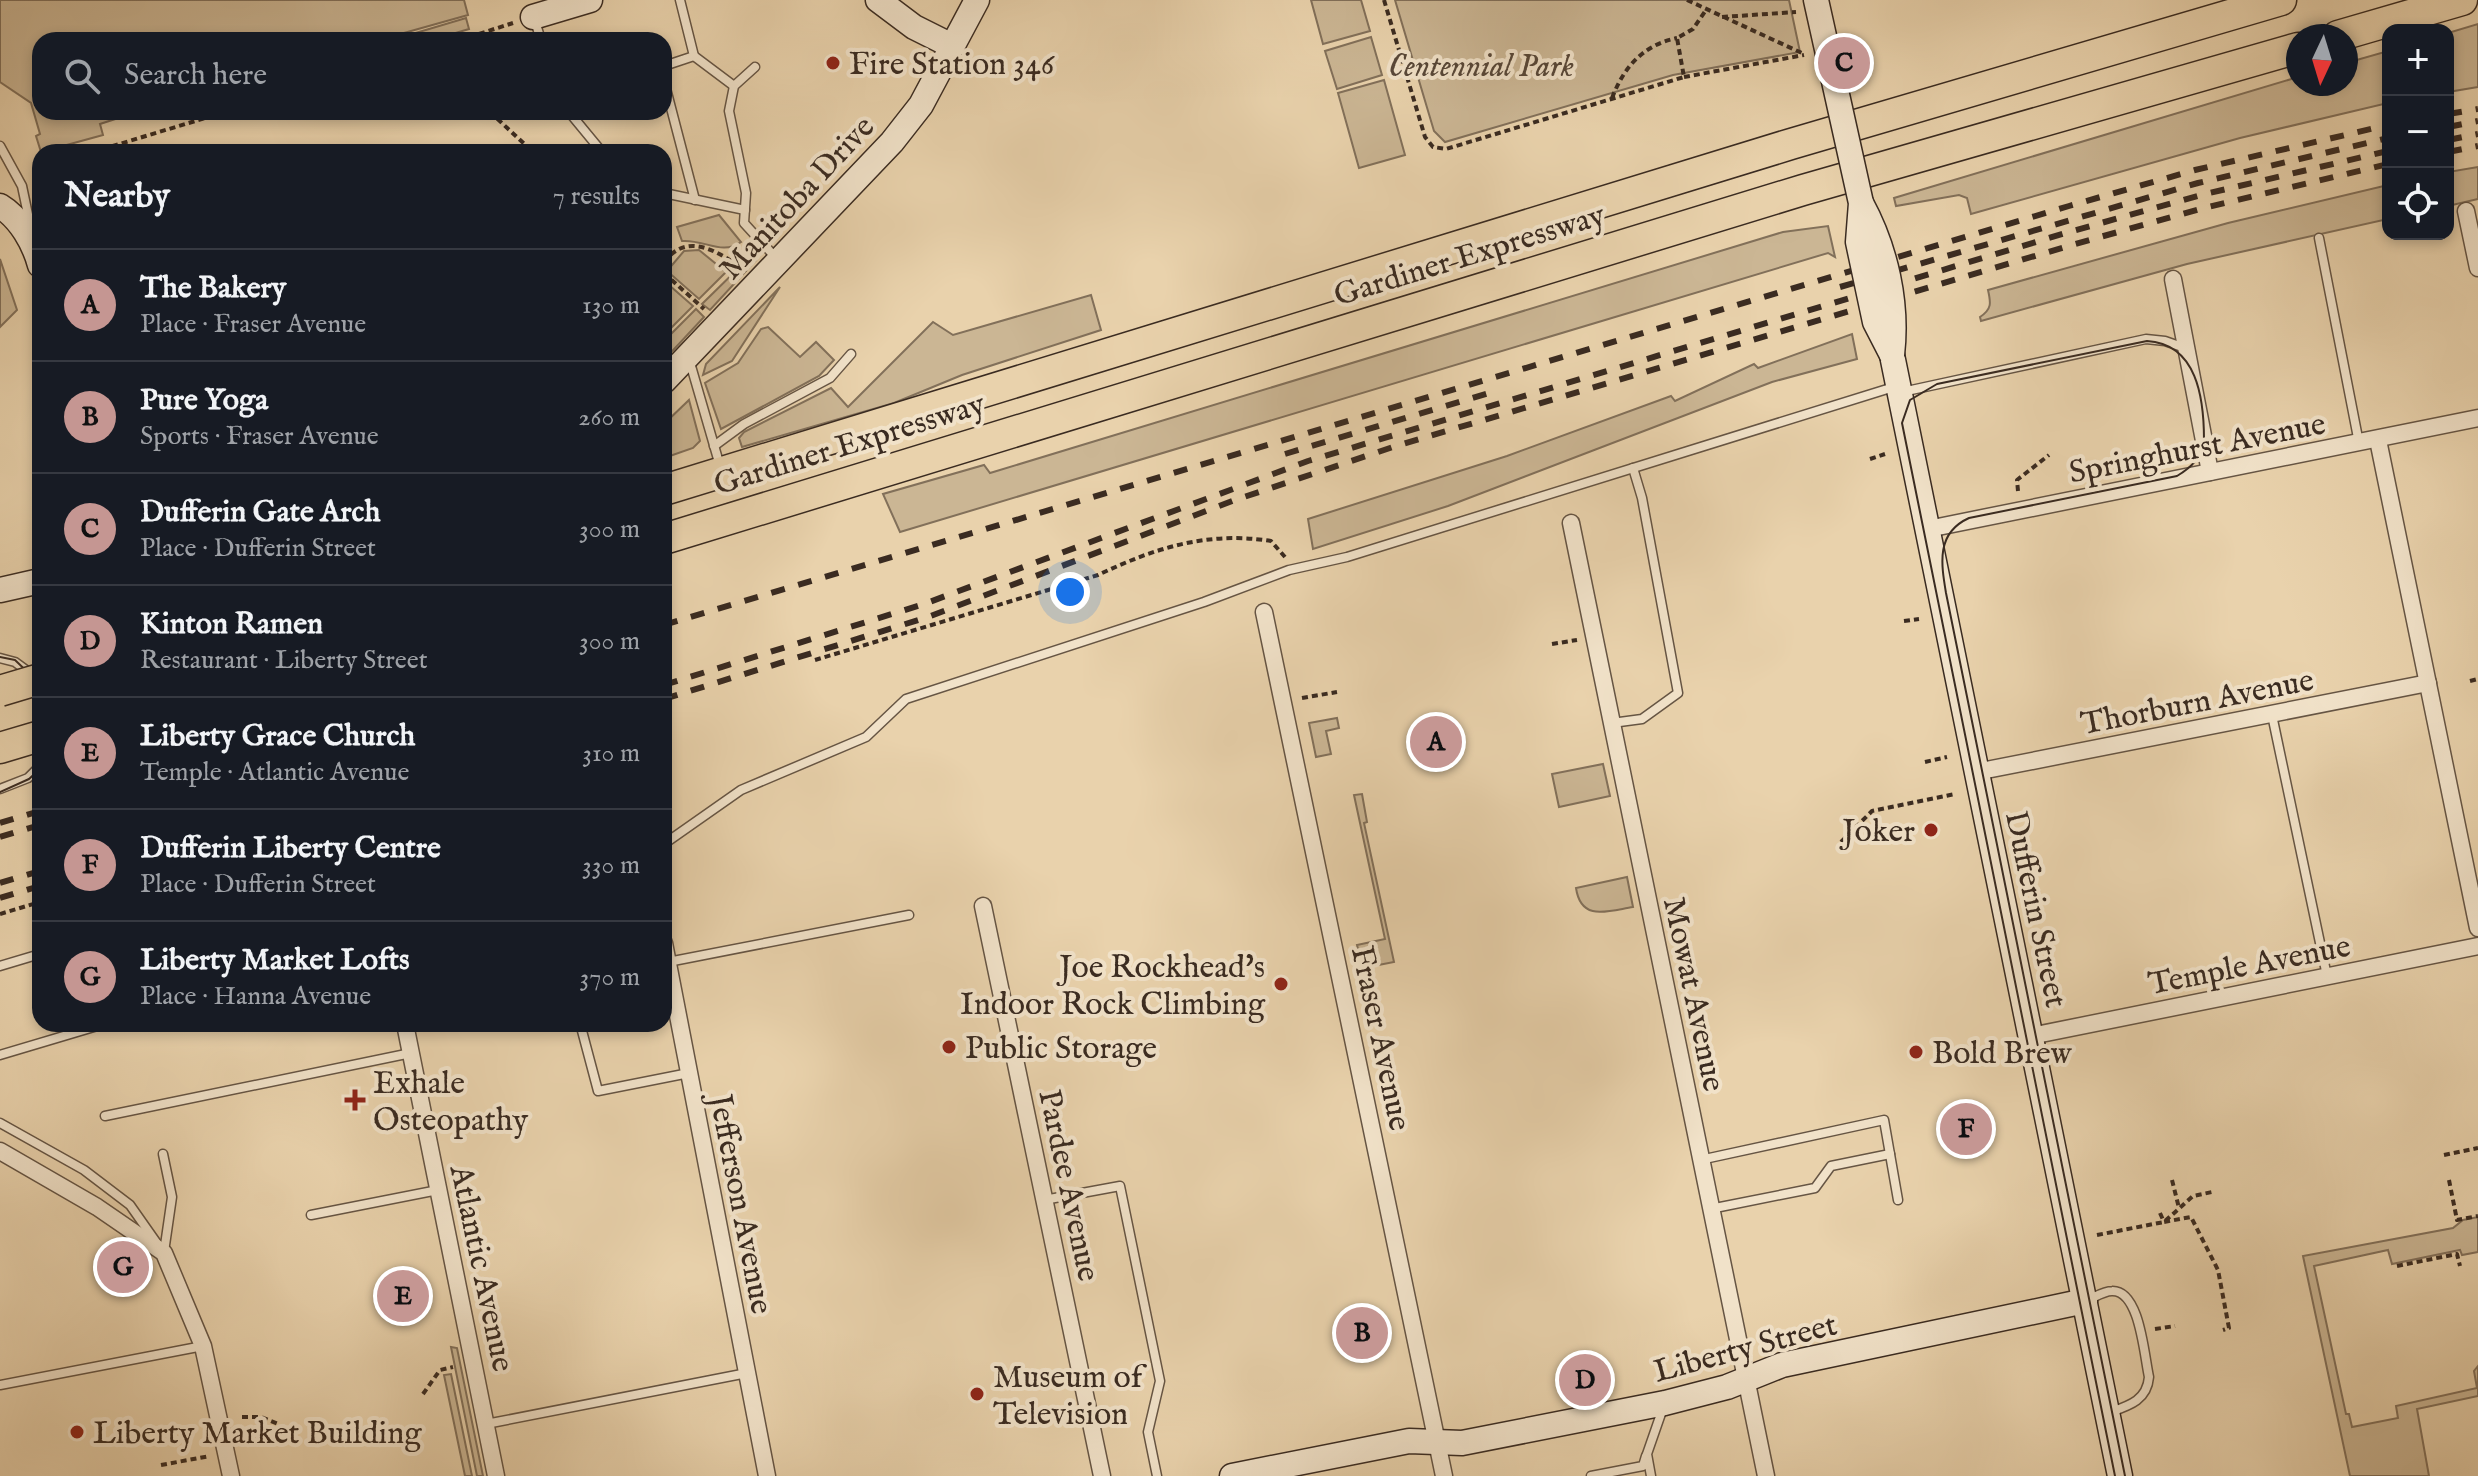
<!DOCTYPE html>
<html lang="en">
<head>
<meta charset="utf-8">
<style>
	:root { --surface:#171b24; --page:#20242c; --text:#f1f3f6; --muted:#9ea1a6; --line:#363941; --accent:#c59692 }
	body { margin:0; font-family:"IM FELL English",serif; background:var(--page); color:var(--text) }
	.controls { position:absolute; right:24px; top:24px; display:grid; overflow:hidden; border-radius:16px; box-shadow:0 4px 12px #0003 }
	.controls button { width:72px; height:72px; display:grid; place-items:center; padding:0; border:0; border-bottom:2px solid var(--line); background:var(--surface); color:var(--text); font:40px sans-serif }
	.compass { position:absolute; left:2286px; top:24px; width:72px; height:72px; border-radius:50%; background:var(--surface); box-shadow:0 4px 12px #0003; rotate:184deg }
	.you { position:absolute; left:1070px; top:592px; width:28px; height:28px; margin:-20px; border:6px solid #fff; border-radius:50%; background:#1a73e8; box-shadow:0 0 0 12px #1a73e833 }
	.badge { display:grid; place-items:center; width:52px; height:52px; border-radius:50%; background:var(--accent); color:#111; font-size:26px; font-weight:700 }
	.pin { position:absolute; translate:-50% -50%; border:4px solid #fff; box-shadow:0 2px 8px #0006 }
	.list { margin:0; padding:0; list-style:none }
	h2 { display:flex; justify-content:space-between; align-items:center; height:104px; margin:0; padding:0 32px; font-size:34px }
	h2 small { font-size:26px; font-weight:400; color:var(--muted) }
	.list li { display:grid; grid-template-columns:52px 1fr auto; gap:24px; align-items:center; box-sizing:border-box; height:112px; padding:0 32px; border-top:2px solid var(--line) }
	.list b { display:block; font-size:30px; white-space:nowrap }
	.list p { margin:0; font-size:26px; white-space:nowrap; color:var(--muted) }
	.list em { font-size:26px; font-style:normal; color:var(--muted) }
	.icon { flex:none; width:44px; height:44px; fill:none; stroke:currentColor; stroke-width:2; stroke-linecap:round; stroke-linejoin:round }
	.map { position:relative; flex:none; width:2478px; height:1476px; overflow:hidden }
	.search { position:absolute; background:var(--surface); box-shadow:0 4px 12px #0003; left:32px; top:32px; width:640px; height:88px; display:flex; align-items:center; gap:20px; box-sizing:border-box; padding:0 28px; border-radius:24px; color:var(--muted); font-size:30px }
	.panel { position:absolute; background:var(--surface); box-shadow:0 4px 12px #0003; left:32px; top:144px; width:640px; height:888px; border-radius:24px }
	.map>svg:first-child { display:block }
	.green { fill:#cbb694; stroke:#82705a; stroke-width:2 }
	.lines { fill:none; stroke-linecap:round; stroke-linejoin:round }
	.lane-casing { stroke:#654; stroke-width:11 }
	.street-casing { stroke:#654; stroke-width:19 }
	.secondary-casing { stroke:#3a2b21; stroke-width:27 }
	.highway-casing { stroke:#3a2b21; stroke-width:33 }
	.path { stroke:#3a2b21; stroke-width:4; stroke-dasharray:6 4; stroke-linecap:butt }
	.lane { stroke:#f1e2c9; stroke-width:8 }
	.street { stroke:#f1e2c9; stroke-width:16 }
	.secondary { stroke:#f1e2c9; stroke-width:24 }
	.highway { stroke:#e9d2ac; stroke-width:30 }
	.tram { stroke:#3a2b21; stroke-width:2 }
	.rail { stroke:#3a2b21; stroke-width:6; stroke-dasharray:14 14; stroke-linecap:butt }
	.secondary-bridge-casing { stroke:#3a2b21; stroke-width:27; stroke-linecap:butt }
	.highway-bridge-casing { stroke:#3a2b21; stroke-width:33; stroke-linecap:butt }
	.secondary-bridge { stroke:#f1e2c9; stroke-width:24 }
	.highway-bridge { stroke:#e9d2ac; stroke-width:30 }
	.poi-dot { fill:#8f2418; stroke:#f1e2c9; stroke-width:3 }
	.labels { text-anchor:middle; stroke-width:8; stroke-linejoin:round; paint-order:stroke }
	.poi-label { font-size:32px; fill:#3a2b21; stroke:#f1e2c9; text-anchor:start }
	.park-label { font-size:32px; font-style:italic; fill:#574738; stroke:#f1e2c9 }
	.street-label { font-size:32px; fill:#3a2b21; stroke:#f1e2c9 }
</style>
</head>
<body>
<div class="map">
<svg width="2478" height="1476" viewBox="0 0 2478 1476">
	<rect width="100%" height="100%" fill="#e9d2ac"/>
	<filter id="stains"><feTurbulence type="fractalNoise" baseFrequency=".0025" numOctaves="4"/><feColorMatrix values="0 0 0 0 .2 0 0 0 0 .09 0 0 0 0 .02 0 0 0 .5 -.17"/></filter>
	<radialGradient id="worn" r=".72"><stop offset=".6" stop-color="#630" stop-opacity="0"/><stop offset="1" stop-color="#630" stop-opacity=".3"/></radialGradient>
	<!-- green -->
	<g class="green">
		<polygon points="0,0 464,0 468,15 379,40 40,40 40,112 137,112 100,124 103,135 41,152 36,136 40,134 31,103 0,82"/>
		<polygon points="1311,0 1361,0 1370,31 1323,44"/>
		<polygon points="1395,0 1789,0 1800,52 1673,75 1445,142 1434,131"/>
		<polygon points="466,18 469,29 432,40 392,40"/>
		<polygon points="2478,24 2478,87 2448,92 2448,33"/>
		<polygon points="1371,37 1382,75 1337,89 1325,51"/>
		<polygon points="2388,51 2388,103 2240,138 1971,214 1967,198 1959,195 1896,206 1894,198 2298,77 2298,84 2346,84 2346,63"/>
		<polygon points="1384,80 1405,155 1359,168 1338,93"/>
		<polygon points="2478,167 2478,199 2448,206 2448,172"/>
		<path d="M2388,185v34l-201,45 -206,57 -1,-4c12,-8 11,-14 8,-27l240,-67z"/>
		<path d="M719,215l22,27c-19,14 -37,-3 -59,-1l-5,-14z"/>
		<polygon points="1828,226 1835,257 1828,253 900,532 883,494 984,465 990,473 1783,232"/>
		<polygon points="699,250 726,272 699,299 667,271 684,251"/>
		<polygon points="754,253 757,259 710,310 702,304"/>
		<polygon points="0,259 17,310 0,327"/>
		<polygon points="669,285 693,306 664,335 664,287"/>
		<polygon points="780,287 732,361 703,375 706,364"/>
		<polygon points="1091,295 1101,330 962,375 894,403 742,447 739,438 744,432 831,388 848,407 933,322 953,335"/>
		<polygon points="696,309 704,317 664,360 664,341"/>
		<polygon points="768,327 800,357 816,342 834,360 819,376 721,429 705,383 738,363 761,329"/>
		<polygon points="1852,334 1857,359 1772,382 1448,506 1313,549 1308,519 1507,456 1671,396 1675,401 1754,364 1758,368"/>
		<polygon points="689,400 700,441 693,448 664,458 664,424"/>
		<polygon points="1337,718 1339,728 1326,731 1331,754 1316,757 1309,723"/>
		<polygon points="1603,764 1610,796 1559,807 1552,774"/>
		<polygon points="1362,794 1367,822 1364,823 1394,962 1363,968 1357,945 1385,939 1354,795"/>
		<path d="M1627,877l6,30c-25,4 -52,15 -57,-19z"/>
		<polygon points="2478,1217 2478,1252 2462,1255 2460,1250 2392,1264 2388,1250 2314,1266 2346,1414 2349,1414 2352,1427 2398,1418 2396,1406 2477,1388 2474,1371 2478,1366 2478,1396 2417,1409 2429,1476 2350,1476 2303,1256 2453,1228 2463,1220"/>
		<polygon points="451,1347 457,1348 483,1476 477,1476"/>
		<polygon points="451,1374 472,1476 465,1476 444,1375"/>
	</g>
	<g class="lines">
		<!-- lane casing -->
		<g class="lane-casing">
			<g id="lane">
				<polyline points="534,18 541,40"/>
				<polyline points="694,56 734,86"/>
				<polyline points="664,66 694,56 680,0"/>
				<polyline points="755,67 734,86 729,111 746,193 744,223 777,259"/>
				<polyline points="664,81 695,200"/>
				<polyline points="569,112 602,152"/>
				<polyline points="0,146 22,186 30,224"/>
				<polyline points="664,193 745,210"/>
				<polyline points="2319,238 2359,443"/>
				<polyline points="689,359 720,466"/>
				<polyline points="1902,392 2146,339 2165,341 2185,348"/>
				<polyline points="714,446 744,424 830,378 851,354"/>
				<polyline points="0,658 15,662 30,673"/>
				<polyline points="2272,715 2327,976"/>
				<polyline points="1612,723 1642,719 1678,693 1642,498 1633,468"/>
				<polyline points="0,789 28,778 40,766"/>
				<polyline points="664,844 741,790 866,737 906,699 1204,602 1289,570 1347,557 1897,386"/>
				<polyline points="668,962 909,915"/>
				<polyline points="0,966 40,954"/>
				<polyline points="592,1024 581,1027 598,1091 689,1073"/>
				<polyline points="0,1055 104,1024"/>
				<polyline points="105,1116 411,1053"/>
				<polyline points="0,1123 84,1170 130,1205 156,1242"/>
				<polyline points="163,1154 172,1197 164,1252"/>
				<polyline points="1700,1160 1884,1120 1898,1200"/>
				<polyline points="1044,1200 1120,1186 1160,1381 1148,1432 1157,1476"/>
				<polyline points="1710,1209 1815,1188 1831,1166 1890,1154"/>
				<polyline points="311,1215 438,1190"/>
				<path d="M2088,1300c7,-3 16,-9 24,-9 28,-1 32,64 37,86 -2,24 -21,29 -41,36"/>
				<polyline points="0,1385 203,1346"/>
				<polyline points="486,1424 747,1373"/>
				<polyline points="1591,1476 1643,1466 1646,1456"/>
				<polyline points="1651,1476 1647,1454 1663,1408"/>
			</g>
		</g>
		<!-- street casing -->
		<g class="street-casing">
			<g id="street">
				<polyline points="2466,211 2478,268"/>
				<polyline points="2173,279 2210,472"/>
				<polyline points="2378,440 2478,928"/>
				<polyline points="1571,523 1766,1476"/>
				<polyline points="1928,529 2478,418"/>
				<polyline points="1264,612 1444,1476"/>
				<polyline points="1976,772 2428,683"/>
				<polyline points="983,906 1102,1476"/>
				<polyline points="664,943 767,1476"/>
				<polyline points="405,1024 496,1476"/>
				<polyline points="2031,1036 2478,946"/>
				<polyline points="0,1151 97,1207 164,1253 203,1346 231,1476"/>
			</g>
		</g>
		<!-- secondary casing -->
		<g class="secondary-casing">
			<g id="secondary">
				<polyline points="878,0 914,27 952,46"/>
				<polyline points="1816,0 1828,54"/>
				<polyline points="533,17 590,0"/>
				<path d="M0,206c20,12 34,37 40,59"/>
				<polyline points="1892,355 2120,1476"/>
				<polyline points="664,381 892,142 921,105 977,0"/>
				<polyline points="0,590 40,581"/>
				<polyline points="1232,1476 1409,1441 1462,1443 1665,1403 1727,1387 1782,1365 2085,1301"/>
			</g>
		</g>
		<!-- highway casing -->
		<g class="highway-casing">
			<g id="highway">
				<polyline points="2338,36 2462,0"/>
				<polyline points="664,490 1791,144 2281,0"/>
				<polyline points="664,539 1803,190 2298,48"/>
				<polyline points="0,748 40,736"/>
			</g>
		</g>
		<!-- path -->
		<g class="path">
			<polyline points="1384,0 1425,137 1433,147 1446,149 1684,77 1677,38 1693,29 1706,10"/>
			<polyline points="1687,0 1804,54"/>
			<polyline points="1722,17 1796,12"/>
			<polyline points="460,40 513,23"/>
			<polyline points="1684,77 1804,55"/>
			<path d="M1612,98c12,-31 31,-53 65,-60"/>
			<polyline points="490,112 533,152"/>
			<polyline points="93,152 225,112"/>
			<path d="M664,262c23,-29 48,-13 74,3"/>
			<polyline points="664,273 704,309"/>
			<polyline points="1870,459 1885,454"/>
			<polyline points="2018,491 2017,480 2049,455"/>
			<polyline points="1904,621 1919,619"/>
			<polyline points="1552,644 1577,640"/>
			<path d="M815,660l283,-85c57,-27 109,-44 173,-34l14,16"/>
			<polyline points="2470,681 2478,679"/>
			<polyline points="1302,698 1337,692"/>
			<polyline points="1925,762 1947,757"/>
			<polyline points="1841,842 1872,811 1955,794"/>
			<polyline points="0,914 40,902"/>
			<polyline points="237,1024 243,1024"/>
			<polyline points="2444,1155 2478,1148"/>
			<polyline points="2172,1180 2179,1208"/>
			<polyline points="2449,1180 2457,1220 2478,1216"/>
			<polyline points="2160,1213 2164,1222 2191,1217 2218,1270 2229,1328 2223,1330"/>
			<polyline points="2097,1235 2164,1222 2193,1196 2212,1192"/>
			<polyline points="2397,1266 2457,1254 2460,1266"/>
			<polyline points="2155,1329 2175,1326"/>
			<polyline points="423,1394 440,1370 453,1367"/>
			<polyline points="242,1417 261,1417 278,1424"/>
			<polyline points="161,1465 210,1456"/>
		</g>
		<!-- lane -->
		<use href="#lane" class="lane"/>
		<!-- street -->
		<use href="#street" class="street"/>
		<!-- secondary -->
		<use href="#secondary" class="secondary"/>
		<!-- highway -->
		<use href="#highway" class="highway"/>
		<!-- tram -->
		<g class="tram">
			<polyline points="0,657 15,660 40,684"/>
			<polyline points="0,792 29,779 40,769"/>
			<path d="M2115,1476l-213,-1053 8,-23 27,-16 210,-43c50,3 57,57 57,99 -3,18 -12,27 -27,36l-208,42c-33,15 -28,45 -23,75l179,883"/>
		</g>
		<!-- rail -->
		<g class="rail">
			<polyline points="2448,114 2478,109"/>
			<polyline points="2448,127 2478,121"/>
			<polyline points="2448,140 2478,134"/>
			<polyline points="2448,152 2478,146"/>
			<polyline points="1840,287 2198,183 2388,138"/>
			<polyline points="1285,454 1499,390"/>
			<polyline points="664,625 2069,206 2195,170 2388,125"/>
			<polyline points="664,685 924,604 1308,461 2069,232 2201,195 2388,151"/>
			<polyline points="664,699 928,617 1235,500 1393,447 2075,244 2204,208 2388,164"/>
			<polyline points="0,823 40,811"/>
			<polyline points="0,837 40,825"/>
			<polyline points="0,883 40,871"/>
			<polyline points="0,898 40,886"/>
		</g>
		<!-- secondary-bridge casing -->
		<g class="secondary-bridge-casing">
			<g id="secondary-bridge">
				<polyline points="1828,54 1861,203 1858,242 1875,322 1892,355"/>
				<path d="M1861,203c25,46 37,100 31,152"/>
			</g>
		</g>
		<!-- highway-bridge casing -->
		<g class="highway-bridge-casing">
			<polyline id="highway-bridge" points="0,691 40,679"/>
		</g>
		<!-- secondary-bridge -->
		<use href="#secondary-bridge" class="secondary-bridge"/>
		<!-- highway-bridge -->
		<use href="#highway-bridge" class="highway-bridge"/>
	</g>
	<!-- markers -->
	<g class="poi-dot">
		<circle cx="833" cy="63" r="8"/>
		<circle cx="1931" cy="830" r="8"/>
		<circle cx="1281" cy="984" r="8"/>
		<circle cx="949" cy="1047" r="8"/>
		<circle cx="1916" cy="1052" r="8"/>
		<path d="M351 1088h8v8h8v8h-8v8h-8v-8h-8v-8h8z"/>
		<circle cx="977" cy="1394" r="8"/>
		<circle cx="77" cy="1432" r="8"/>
	</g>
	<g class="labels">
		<!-- poi labels -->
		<g class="poi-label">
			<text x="849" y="74">Fire Station 346</text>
			<text x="1915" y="841" text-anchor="end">Joker</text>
			<text x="1265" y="977" text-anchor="end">Joe Rockhead's<tspan x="1265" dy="37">Indoor Rock Climbing</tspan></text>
			<text x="965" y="1058">Public Storage</text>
			<text x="1932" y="1063">Bold Brew</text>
			<text x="373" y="1093">Exhale<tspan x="373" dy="37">Osteopathy</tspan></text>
			<text x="993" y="1387">Museum of<tspan x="993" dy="37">Television</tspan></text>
			<text x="93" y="1443">Liberty Market Building</text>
		</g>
		<!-- park labels -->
		<g class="park-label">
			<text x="1481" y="76">Centennial Park</text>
		</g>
		<!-- street labels -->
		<g class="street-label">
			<text transform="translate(796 197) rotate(-47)" y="11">Manitoba Drive</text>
			<text transform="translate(1469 254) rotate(-17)" y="11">Gardiner Expressway</text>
			<text transform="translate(849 443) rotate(-17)" y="11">Gardiner Expressway</text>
			<text transform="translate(2197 447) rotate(-11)" y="11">Springhurst Avenue</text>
			<text transform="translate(2197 701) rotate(-11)" y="11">Thorburn Avenue</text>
			<text transform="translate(2037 909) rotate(78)" y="11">Dufferin Street</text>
			<text transform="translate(2249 964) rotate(-11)" y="11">Temple Avenue</text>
			<text transform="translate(1695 994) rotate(78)" y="11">Mowat Avenue</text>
			<text transform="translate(1382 1038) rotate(78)" y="11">Fraser Avenue</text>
			<text transform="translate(1070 1185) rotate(78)" y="11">Pardee Avenue</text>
			<text transform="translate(742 1204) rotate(79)" y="11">Jefferson Avenue</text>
			<text transform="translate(483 1268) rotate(78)" y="11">Atlantic Avenue</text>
			<text transform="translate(1745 1347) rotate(-15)" y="11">Liberty Street</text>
		</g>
	</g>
	<rect width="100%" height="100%" filter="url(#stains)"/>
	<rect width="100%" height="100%" fill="url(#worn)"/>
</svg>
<div class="controls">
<button>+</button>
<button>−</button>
<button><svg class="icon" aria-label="locate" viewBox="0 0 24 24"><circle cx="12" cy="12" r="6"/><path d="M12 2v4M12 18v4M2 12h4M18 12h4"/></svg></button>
</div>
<svg class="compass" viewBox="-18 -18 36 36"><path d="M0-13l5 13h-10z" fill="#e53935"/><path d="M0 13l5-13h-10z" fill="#9ea1a6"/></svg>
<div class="you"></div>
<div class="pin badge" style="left:1436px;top:742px">A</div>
<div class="pin badge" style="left:1362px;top:1333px">B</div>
<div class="pin badge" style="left:1844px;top:63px">C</div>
<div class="pin badge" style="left:1585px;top:1380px">D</div>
<div class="pin badge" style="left:403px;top:1296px">E</div>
<div class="pin badge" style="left:1966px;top:1129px">F</div>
<div class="pin badge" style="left:123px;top:1267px">G</div>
<div class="search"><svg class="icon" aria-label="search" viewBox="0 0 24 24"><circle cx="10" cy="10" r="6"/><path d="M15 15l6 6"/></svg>Search here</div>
<section class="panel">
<h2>Nearby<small>7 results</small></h2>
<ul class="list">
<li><span class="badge">A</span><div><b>The Bakery</b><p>Place · Fraser Avenue</p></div><em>130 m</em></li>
<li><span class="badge">B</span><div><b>Pure Yoga</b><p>Sports · Fraser Avenue</p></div><em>260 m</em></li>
<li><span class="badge">C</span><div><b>Dufferin Gate Arch</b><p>Place · Dufferin Street</p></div><em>300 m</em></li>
<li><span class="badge">D</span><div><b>Kinton Ramen</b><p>Restaurant · Liberty Street</p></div><em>300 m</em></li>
<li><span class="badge">E</span><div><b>Liberty Grace Church</b><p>Temple · Atlantic Avenue</p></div><em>310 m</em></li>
<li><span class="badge">F</span><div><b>Dufferin Liberty Centre</b><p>Place · Dufferin Street</p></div><em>330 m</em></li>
<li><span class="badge">G</span><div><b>Liberty Market Lofts</b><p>Place · Hanna Avenue</p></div><em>370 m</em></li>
</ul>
</section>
</div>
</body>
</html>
